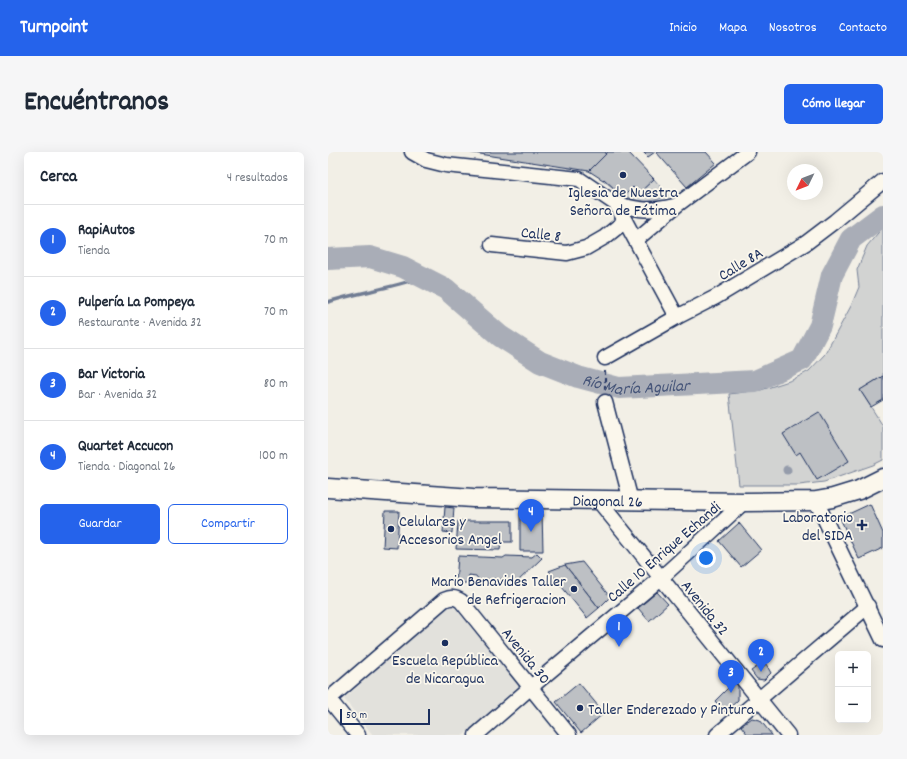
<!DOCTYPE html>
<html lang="es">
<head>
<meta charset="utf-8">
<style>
	:root { --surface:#fff; --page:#f6f6f7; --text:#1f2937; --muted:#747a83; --line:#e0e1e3; --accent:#2563eb }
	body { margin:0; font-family:Dekko,sans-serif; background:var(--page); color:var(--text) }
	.controls { position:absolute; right:12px; bottom:12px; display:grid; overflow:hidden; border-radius:6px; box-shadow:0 4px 16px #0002 }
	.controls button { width:36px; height:36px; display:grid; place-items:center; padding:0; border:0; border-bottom:1px solid var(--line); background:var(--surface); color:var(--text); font:20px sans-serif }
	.compass { position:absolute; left:459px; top:12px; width:36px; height:36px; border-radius:50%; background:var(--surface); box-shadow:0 4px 16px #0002; rotate:227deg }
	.scale { position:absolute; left:12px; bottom:10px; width:90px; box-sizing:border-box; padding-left:4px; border:2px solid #1b2f5e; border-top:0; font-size:11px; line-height:14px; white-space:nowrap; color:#1b2f5e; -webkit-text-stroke:3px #fbf7ec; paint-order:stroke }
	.you { position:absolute; left:378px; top:406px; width:14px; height:14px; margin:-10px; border:3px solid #fff; border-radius:50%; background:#1a73e8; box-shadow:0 0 0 6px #1a73e833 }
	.badge { display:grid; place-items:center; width:26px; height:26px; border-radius:50%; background:var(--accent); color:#fff; font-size:13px; font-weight:700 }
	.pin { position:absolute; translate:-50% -33px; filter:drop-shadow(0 1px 2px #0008) }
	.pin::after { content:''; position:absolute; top:21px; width:14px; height:12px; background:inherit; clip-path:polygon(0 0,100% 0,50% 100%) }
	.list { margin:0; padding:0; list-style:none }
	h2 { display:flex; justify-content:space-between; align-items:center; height:52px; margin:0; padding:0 16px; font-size:17px }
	h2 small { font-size:13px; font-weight:400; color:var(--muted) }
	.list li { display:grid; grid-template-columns:26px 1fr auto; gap:12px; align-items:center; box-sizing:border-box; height:72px; padding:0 16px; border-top:1px solid var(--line) }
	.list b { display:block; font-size:15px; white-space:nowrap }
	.list p { margin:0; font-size:13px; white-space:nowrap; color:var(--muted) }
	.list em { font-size:13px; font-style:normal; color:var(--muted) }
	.actions { display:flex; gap:8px; padding:12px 16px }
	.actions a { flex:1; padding:9px 0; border:1px solid var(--accent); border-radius:6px; text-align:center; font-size:14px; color:var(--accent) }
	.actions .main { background:var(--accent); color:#fff }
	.map { position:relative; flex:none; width:555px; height:583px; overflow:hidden; border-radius:6px }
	header { display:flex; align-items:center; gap:24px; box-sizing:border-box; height:56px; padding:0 20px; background:var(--accent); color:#fff }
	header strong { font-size:19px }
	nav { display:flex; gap:22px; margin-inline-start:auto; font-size:14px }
	.intro { display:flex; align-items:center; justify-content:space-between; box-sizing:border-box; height:96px; padding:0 24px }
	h1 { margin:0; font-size:28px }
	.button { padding:10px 18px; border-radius:6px; background:var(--accent); color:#fff; font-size:14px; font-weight:700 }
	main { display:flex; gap:24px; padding:0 24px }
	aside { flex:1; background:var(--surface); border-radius:6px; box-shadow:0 4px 16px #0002 }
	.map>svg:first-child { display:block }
	.built { fill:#e2e1dc }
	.green { fill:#d2d3d2; stroke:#768198 }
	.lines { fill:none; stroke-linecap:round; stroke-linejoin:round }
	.stream { stroke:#707b93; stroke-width:3.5 }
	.river { stroke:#a9adb7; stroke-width:22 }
	.building { fill:#bdc0c4; stroke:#1b2f5e }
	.minor-casing { stroke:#1b2f5e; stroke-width:17 }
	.major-casing { stroke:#1b2f5e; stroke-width:21 }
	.path { stroke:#1b2f5e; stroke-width:2; stroke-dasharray:4 3; stroke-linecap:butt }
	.minor { stroke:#fbf7ec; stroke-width:14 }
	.major { stroke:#fbf7ec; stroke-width:18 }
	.tree { fill:#959cab }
	.poi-dot { fill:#1b2f5e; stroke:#fbf7ec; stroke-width:1.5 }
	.labels { text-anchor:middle; stroke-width:3.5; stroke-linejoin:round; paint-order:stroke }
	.poi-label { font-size:16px; fill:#1b2f5e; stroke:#fbf7ec }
	.street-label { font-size:16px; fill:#1b2f5e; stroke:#fbf7ec }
	.water-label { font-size:17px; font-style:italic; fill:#465579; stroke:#fbf7ec }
</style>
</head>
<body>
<header>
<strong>Turnpoint</strong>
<nav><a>Inicio</a><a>Mapa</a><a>Nosotros</a><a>Contacto</a></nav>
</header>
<div class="intro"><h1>Encuéntranos</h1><a class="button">Cómo llegar</a></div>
<main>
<aside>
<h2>Cerca<small>4 resultados</small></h2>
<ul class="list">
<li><span class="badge">1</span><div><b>RapiAutos</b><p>Tienda</p></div><em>70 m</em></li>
<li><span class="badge">2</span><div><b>Pulpería La Pompeya</b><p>Restaurante · Avenida 32</p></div><em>70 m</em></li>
<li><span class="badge">3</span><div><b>Bar Victoria</b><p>Bar · Avenida 32</p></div><em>80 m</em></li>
<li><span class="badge">4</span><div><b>Quartet Accucon</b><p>Tienda · Diagonal 26</p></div><em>100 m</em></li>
</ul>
<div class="actions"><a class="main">Guardar</a><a>Compartir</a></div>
</aside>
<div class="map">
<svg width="555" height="583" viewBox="0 0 555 583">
	<rect width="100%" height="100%" fill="#f2efe6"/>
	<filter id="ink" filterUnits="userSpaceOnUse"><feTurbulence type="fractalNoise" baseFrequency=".025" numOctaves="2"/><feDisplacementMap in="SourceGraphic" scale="8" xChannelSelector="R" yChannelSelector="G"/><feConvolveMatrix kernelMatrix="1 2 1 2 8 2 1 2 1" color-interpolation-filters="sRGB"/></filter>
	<g filter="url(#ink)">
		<!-- built -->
		<polygon class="built" points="122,450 191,533 136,583 45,583 16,547"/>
		<!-- green -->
		<g class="green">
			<path d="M276,27l12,10 1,-1 7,7 9,-8 6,6 15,-14 14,17c-30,12 -42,2 -65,-16z"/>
			<polygon points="555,75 555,224 532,238 555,274 555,308 545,313 496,330 471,333 411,333 401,242 433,238 464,228 481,219 497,202 523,154 531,135 529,118 539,94"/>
		</g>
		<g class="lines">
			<!-- stream -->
			<path class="stream" d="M0,150c30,-10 63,-13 93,-25"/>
			<!-- river -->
			<path class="river" id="s1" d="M0,107l42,-2 33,10 43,22 54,47 40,26 38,15 41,11 136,-7 47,-21 18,-34 12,-51 19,-36 32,-24"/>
		</g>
		<!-- building -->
		<g class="building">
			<polygon points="139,0 278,0 278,2 261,19"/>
			<polygon points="280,0 300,0 326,27 311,41 305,35 296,44 289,36 288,38 276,27 275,28 261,19"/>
			<polygon points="315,0 327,0 320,5"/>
			<polygon points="328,0 378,0 388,11 359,35"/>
			<polygon points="555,224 555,248 543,255 532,238"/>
			<polygon points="491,260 521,309 489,328 472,300 468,303 455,282"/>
			<polygon points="542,352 555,381 555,396 531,407 512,366"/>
			<polygon points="117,355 126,356 124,381 115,380"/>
			<polygon points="57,359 71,359 69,396 55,395"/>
			<polygon points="214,360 215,399 192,399 192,361"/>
			<polygon points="130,369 184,369 184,390 173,390 172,398 128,397"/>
			<polygon points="411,371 433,398 413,415 391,389"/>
			<polygon points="209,401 214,406 188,431 184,426 179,432 174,426 171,431 166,426 162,431 158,426 153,431 148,424 141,423 140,431 128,431 130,404 175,406 178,404 204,405"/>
			<polygon points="254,410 282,445 271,456 237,413"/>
			<polygon points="237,413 271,456 259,466 221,419"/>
			<polygon points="329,440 340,452 321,469 310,456"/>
			<polygon points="438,512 443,521 436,528 429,527 423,519 430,514 434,516"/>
			<polygon points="406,530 410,534 410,548 397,560 387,549"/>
			<polygon points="251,531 276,561 253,581 228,550"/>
			<polygon points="424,566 432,568 444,583 420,583 413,574"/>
		</g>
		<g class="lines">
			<!-- minor casing -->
			<g class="minor-casing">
				<g id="minor">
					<polyline points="84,0 98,8 118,13 251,27 288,52 349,165"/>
					<path d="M288,52c24,6 33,8 58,2"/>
					<polyline points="308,88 349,53 420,0"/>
					<polyline points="164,93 239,101 258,96 277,85 297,69"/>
					<polyline points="277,206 349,165 388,145 478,91 507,69 555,29"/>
					<polyline points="277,250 303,349"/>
					<polyline points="270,348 460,583"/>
					<polyline points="488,349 555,488"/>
					<polyline points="0,546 30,583"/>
					<path d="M1,547l115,-99c7,-3 11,-3 17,1l108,134"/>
					<polyline points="148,583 203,535 333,426 416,350"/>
					<polyline points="389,583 540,454"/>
				</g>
			</g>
			<!-- major casing -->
			<g class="major-casing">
				<g id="major">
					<path id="s2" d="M0,336l145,10 271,4 72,-1 17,-3 26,-8 24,-12"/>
				</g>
			</g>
			<!-- path -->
			<polyline class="path" points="277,219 277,239"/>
			<!-- minor -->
			<use href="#minor" class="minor"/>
			<!-- major -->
			<use href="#major" class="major"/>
		</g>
		<!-- trees -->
		<circle class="tree" cx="459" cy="318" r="4.5"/>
	</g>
	<!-- markers -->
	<g class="poi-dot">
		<circle cx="295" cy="23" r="4"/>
		<path d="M532 367h4v4h4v4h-4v4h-4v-4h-4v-4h4z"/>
		<circle cx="63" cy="377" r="4"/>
		<circle cx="246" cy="437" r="4"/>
		<circle cx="117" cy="491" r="4"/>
		<circle cx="252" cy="556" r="4"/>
	</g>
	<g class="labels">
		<!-- poi labels -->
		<g class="poi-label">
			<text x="295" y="45">Iglesia de Nuestra<tspan x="295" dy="18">Señora de Fátima</tspan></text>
			<text x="525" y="370" text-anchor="end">Laboratorio<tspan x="525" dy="18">del SIDA</tspan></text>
			<text x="71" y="374" text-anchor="start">Celulares y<tspan x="71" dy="18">Accesorios Angel</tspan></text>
			<text x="238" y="434" text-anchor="end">Mario Benavides Taller<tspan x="238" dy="18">de Refrigeracion</tspan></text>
			<text x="117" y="513">Escuela República<tspan x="117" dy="18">de Nicaragua</tspan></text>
			<text x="260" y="562" text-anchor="start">Taller Enderezado y Pintura</text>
		</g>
		<!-- street labels -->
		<g class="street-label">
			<text transform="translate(213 81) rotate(6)" y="6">Calle 8</text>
			<text transform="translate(412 111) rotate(-31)" y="6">Calle 8A</text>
			<text dy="6" stroke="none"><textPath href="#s2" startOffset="280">Diagonal 26</textPath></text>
			<text transform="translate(335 399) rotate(-41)" y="6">Calle 10 Enrique Echandi</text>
			<text transform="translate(378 455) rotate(51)" y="6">Avenida 32</text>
			<text transform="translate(199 503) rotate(51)" y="6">Avenida 30</text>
		</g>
		<!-- water labels -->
		<g class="water-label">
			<text dy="6" stroke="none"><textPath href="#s1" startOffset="344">Río María Aguilar</textPath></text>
		</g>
	</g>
</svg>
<div class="controls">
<button>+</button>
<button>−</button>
</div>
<svg class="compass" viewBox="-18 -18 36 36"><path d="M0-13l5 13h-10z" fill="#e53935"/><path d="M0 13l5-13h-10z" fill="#747a83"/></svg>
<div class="scale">50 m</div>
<div class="you"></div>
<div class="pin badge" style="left:291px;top:495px">1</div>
<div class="pin badge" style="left:433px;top:520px">2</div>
<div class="pin badge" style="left:403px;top:541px">3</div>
<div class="pin badge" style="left:203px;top:380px">4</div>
</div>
</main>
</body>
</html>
